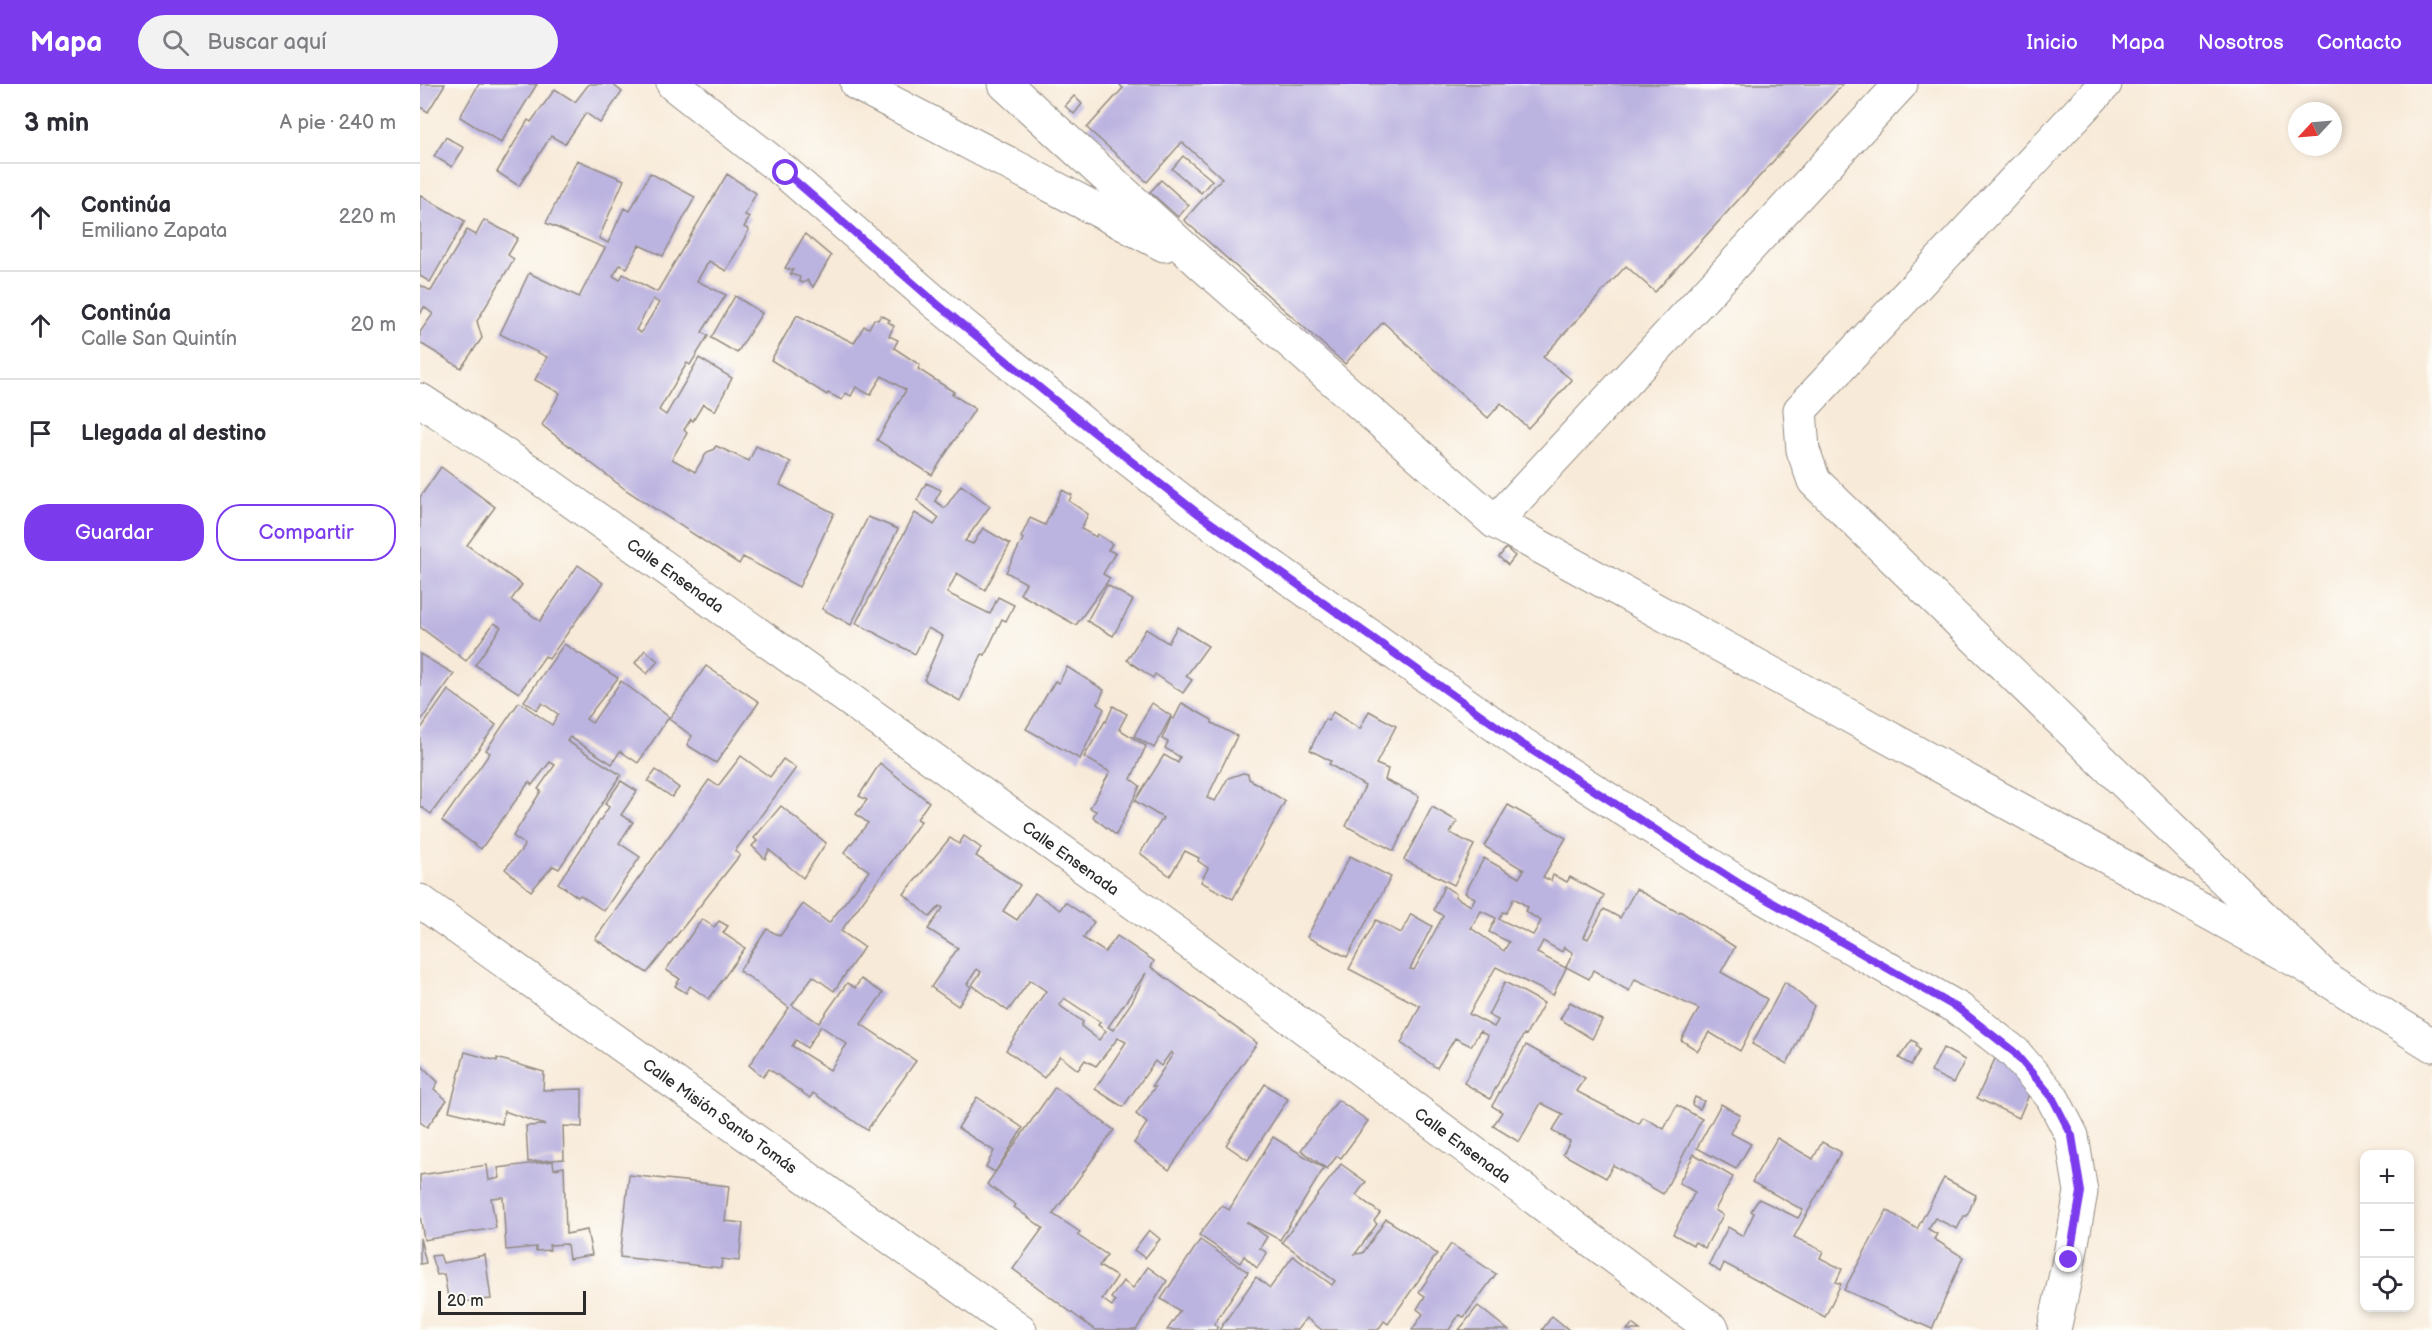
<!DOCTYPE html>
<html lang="es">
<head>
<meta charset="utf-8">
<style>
	:root { --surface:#fff; --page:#f2f2f3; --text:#2b2b33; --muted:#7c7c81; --line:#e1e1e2; --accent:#7c3aed }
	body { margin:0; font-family:"Balsamiq Sans",sans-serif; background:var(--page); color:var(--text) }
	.controls { position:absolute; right:18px; bottom:18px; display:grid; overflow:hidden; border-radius:12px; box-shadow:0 3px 9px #0003 }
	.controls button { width:54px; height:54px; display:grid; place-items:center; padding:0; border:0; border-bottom:2px solid var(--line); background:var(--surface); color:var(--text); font:30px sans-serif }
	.compass { position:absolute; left:1868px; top:18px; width:54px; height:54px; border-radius:50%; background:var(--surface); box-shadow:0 3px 9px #0003; rotate:244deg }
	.scale { position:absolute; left:18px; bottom:15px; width:148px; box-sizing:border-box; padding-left:6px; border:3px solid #2b2b2b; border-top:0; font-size:16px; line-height:21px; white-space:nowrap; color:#2b2b2b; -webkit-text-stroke:4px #fdfcf7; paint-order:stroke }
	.stop { position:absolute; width:18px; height:18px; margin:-14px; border:4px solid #7c3aed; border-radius:50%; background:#fff }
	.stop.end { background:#7c3aed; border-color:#fff; box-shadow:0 2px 6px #0008 }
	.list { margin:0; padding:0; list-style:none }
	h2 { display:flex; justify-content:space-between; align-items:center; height:78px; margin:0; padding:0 24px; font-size:26px }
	h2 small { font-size:20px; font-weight:400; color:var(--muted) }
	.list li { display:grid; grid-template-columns:39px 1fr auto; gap:18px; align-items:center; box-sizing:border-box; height:108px; padding:0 24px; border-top:2px solid var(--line) }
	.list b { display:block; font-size:22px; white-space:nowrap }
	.list p { margin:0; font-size:20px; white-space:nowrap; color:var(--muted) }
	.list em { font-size:20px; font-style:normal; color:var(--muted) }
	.actions { display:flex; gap:12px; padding:18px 24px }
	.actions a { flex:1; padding:14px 0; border:2px solid var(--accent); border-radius:24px; text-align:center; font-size:21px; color:var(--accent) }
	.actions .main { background:var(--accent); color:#fff }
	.icon { flex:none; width:33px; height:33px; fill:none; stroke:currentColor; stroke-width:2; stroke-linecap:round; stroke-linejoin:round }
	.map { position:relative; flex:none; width:2012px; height:1246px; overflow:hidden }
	header { display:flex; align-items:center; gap:36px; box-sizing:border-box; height:84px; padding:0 30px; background:var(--accent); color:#fff }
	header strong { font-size:28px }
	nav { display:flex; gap:33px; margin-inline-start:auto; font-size:21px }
	.search { width:420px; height:54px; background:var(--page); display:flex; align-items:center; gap:15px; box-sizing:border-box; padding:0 21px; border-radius:33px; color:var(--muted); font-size:22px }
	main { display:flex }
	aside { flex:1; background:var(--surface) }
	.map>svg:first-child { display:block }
	.building { fill:#bcb4e0; fill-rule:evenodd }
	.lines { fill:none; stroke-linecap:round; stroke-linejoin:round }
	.minor-casing { stroke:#928a82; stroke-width:35 }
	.minor { stroke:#fff; stroke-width:33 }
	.route { stroke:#7c3aed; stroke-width:8 }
	.labels { text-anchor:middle; stroke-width:6; stroke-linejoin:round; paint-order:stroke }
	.street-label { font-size:16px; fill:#2b2b2b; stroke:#fdfcf7 }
</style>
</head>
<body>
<header>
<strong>Mapa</strong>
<div class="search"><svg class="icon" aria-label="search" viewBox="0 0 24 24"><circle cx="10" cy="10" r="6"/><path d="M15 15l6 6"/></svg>Buscar aquí</div>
<nav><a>Inicio</a><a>Mapa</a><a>Nosotros</a><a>Contacto</a></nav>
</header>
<main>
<aside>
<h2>3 min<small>A pie · 240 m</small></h2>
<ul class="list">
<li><svg class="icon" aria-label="ahead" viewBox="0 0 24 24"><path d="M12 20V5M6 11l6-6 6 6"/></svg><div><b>Continúa</b><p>Emiliano Zapata</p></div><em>220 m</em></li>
<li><svg class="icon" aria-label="ahead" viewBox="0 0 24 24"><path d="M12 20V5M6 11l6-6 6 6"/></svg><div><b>Continúa</b><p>Calle San Quintín</p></div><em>20 m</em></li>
<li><svg class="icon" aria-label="arrive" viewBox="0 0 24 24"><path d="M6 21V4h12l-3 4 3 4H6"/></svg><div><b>Llegada al destino</b></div></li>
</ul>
<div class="actions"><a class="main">Guardar</a><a>Compartir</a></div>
</aside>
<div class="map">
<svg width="2012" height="1246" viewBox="0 0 2012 1246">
	<rect width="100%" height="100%" fill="#fdfcf7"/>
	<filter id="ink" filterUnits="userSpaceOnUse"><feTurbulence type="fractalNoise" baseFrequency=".0167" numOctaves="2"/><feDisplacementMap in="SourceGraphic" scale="12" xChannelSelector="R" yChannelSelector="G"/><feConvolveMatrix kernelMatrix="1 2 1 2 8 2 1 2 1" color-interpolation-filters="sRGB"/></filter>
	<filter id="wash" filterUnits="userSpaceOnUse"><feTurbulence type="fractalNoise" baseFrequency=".008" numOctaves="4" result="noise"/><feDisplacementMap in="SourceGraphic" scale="24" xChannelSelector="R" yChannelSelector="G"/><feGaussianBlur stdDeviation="1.35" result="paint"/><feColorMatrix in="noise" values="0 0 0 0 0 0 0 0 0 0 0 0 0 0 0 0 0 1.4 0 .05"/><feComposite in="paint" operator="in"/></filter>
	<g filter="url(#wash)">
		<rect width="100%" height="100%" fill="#f8ead8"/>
		<g id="blocks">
			<!-- building -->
			<g class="building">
				<polygon points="0,0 25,0 8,28 0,23"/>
				<polygon points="59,0 117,0 81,59 40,33"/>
				<polygon points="169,0 192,0 202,8 180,39 166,29 145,60 131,52 99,102 77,88 108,36 111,38 135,5 155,18"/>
				<polygon points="699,0 1423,0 1235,208 1206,182 1123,273 1152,296 1108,344 1081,319 1068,334 963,238 925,280 764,136 802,94 762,58 727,98 667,44 703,4"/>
				<polygon points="654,12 662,20 654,30 645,22"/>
				<polygon points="26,53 44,64 32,83 14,72"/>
				<polygon points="763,72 792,96 781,109 752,85"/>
				<path d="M157,76l47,20 -25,58 9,5 16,-35 6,3 20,-38 45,24 -32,59 -24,-11 -12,23 -7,-3 -7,11 7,4 3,-6 34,18 70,-118 29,19 -11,22 5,2 -6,10 5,3 -23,41 -17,-10 -12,20 29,14 -24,37 6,4 -18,29 -3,-2 -28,47 7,5 33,-57 33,20 -17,33 -12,-7 -10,17 -2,-2 -7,11 3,3 -15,26 23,13 12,-20 6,-2 3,-4 33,15 7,-15 35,16 -11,23 54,28 -35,74 -56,-30 -4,7 -113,-74 -84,-65 18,-32 -25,-13 12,-23 -47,-23 29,-61 50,24 26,-49 -59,-25zM233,215l6,4 -18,30 -5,-3z"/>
				<polygon points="741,96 769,121 758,133 730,108"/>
				<polygon points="0,111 45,137 10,198 0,192"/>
				<polygon points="64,136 98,154 88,171 94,175 57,237 62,254 41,284 0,259 0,248 13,230 4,223 0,231 0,201 11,207 47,146 56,151"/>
				<polygon points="385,150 411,172 393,203 388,196 383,199 379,197 380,193 370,190 373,186 365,184"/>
				<polygon points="315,212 342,229 317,269 291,254"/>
				<polygon points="377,231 434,259 444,242 449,244 454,235 458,236 461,231 470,236 468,238 474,242 469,252 478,256 474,264 500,281 498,285 534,308 532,310 555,325 512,391 457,356 486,306 462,292 450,311 436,303 431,312 426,309 422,316 408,309 407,311 351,276"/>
				<polygon points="21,383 75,423 47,461 102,501 91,516 120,537 158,481 183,499 129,575 125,572 99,609 55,581 81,543 74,539 46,577 0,543 0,413"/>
				<polygon points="506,399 521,406 515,417 525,424 541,401 570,422 545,457 553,460 563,444 590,460 565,506 537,489 527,509 570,530 578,513 594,521 586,537 582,535 565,571 562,570 540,617 504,596 523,552 508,544 495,570 436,539 495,429 514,441 519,434 497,416"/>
				<polygon points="642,406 652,411 649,417 668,430 661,445 676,453 677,450 692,460 688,466 695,469 683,490 690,494 656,541 600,510 606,499 586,488 603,455 601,453 610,434 625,441"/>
				<polygon points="448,433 478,445 431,541 402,525"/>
				<polygon points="1086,464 1095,472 1088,481 1079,473"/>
				<polygon points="687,501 713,516 693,552 667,537"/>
				<polygon points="757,543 788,562 766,592 772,596 763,609 735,590 733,594 707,576 726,545 748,559"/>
				<polygon points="144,560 198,594 166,635 172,639 201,597 249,633 218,679 200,667 192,680 150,653 147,657 201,691 139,785 133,782 111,807 85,785 103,764 104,760 93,752 121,707 118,705 135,681 130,678 112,701 109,698 61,765 22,737 70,669 66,666 99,618 132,641 138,630 122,619 117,626 104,617"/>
				<polygon points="225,566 238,577 227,590 215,579"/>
				<polygon points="0,570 34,590 0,638"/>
				<polygon points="286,582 339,618 296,679 267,661 272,652 249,635"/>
				<polygon points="647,583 684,606 678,620 684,625 660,675 606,645 635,597 639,599"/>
				<polygon points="28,606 76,641 11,730 0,722 0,646"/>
				<polygon points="732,619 751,632 734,664 714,652"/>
				<polygon points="762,619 792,636 792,639 817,652 787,714 795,717 808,694 823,689 828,690 829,695 865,717 813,815 781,798 788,784 778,777 779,774 765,767 750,792 720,769 743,734 715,717 744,671 758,679 760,673 745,664 748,658 742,655 751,634 754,635"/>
				<polygon points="693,622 707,630 699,645 726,662 711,695 720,702 696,751 673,733 676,727 670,724 690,688 664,673 685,637 686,638"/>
				<polygon points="949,627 976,642 956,680 968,685 965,696 999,712 974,767 926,742 945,702 909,680 911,677 890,666 905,635 908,637 913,628 940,645"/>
				<polygon points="321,672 350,693 363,675 376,684 315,767 320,771 227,889 175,855 289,696 298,702"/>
				<path d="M460,679l49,39 -12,17 4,2 -80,110 23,16 -30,44 -21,-15 -21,29 27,18 28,-40 8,5 6,-9 22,14 -22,31 55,37 -49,69 -54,-37 -3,5 -41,-29 -6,8 -14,-12 40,-57 -40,-31 -10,-6 28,-42 13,7 23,-32 26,19 40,-52 -25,-18 24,-30 -12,-9 11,-14 -8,-4zM401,942l26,18 -17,26 -38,-24 4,-6 11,8z"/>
				<polygon points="236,686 259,704 252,713 228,697"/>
				<polygon points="201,697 217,707 201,731 213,738 199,759 220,773 184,827 160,811 158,813 138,799 189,723 185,720"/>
				<path d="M1088,721l58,33 -23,39 8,4 2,-6 14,7 3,-5 34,18 -20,42 4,2 16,-30 16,9 16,-29 43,24 1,-2 55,36 -14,25 46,27 -27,52 -31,-19 -11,19 -17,-11 18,-31 -64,-30 -6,12 -36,-21 -4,9 -23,-12 7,-14 -9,-6 -2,5 -19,-11 -6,12 29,15 -13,27 -57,-28 -27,47 25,13 4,-7 -10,-5 17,-33 39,21 -18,32 -2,-1 -34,65 -26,-16 24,-47 -8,-5 -9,15 -16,-8 -18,30 -36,-25 19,-37 -71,-37 27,-49 25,13 10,-19 21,12 -22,43 4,1 29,-54 -9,-6 10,-24 12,8 -1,3 16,9 4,-8 -10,-5 19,-35 35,20 5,-8 -40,-24zM1094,814l14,9 -3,4 16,10 -8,14 -34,-16 4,-7 3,1zM1061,827l15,7 -7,14 20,10 -5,9 -33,-23z"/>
				<polygon points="361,722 406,759 383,794 349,766 345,775 332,762 337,757 334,754"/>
				<polygon points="1012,723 1037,737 1030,749 1054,761 1034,801 984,776"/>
				<path d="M544,752l17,12 -5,8 44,29 -17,26 14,9 18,-27 25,17 5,-8 29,20 -11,16 22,14 12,-16 37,25 -3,6 106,76 -88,127 -35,-27 13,-20 -11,-9 19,-27 -3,-1 21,-32 -2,-2 -10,14 -6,-5 -32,46 -28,-18 31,-47 -8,-4 -22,28 -11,-6 -7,10 -18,-14 -16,22 -38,-28 40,-59 -16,-11 -22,31 -36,-26 9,-13 -4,-3 -10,15 4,3 -13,19 -27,-19 27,-39 -30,-19 15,-21 -3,-2 -10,11 -26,-23 46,-56 9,6zM726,889l-13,27 -20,30 -5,-3zM644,914l36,24 -2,3 8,6 -7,9 -18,-14 2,-4 -24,-17z"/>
				<polygon points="930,772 971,793 927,873 887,853"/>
				<polygon points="282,835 294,843 299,837 308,842 303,849 325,864 289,915 270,902 266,909 255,902 260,895 246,886"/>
				<polygon points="1365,898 1394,922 1367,980 1332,960"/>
				<polygon points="1150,918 1182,936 1172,955 1140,935"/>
				<polygon points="1492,956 1497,959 1496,962 1500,966 1491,981 1479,974"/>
				<polygon points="1106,961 1165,994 1156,1007 1219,1040 1223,1033 1244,1045 1257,1021 1282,1035 1243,1110 1193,1081 1186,1094 1143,1070 1150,1057 1132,1047 1143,1030 1121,1019 1099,1058 1073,1042 1082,1028 1072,1022"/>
				<polygon points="1523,964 1545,976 1533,999 1511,988"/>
				<polygon points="1580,964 1620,984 1599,1034 1557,1014"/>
				<polygon points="45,968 77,977 77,974 124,988 123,1006 162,1005 162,1043 143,1042 144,1075 108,1078 106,1042 125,1041 84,1027 82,1040 29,1027"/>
				<polygon points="0,980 18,998 14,1005 27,1016 7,1043 0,1038"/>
				<polygon points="845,1000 868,1015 828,1076 806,1061"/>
				<polygon points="635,1003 694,1046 633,1130 660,1148 657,1151 687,1171 679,1182 697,1193 682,1215 692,1222 695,1217 691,1214 703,1197 713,1204 728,1183 747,1197 716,1246 675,1246 593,1185 623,1144 594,1123 596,1121 567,1100"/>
				<polygon points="557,1013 603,1044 575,1088 566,1083 574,1067 538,1044"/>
				<polygon points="1275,1013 1284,1017 1280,1025 1272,1021"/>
				<polygon points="918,1016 948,1037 921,1074 917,1072 907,1085 881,1066"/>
				<polygon points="1301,1020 1320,1031 1310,1049 1331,1060 1316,1085 1277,1064"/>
				<polygon points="853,1053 904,1084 860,1156 826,1138 847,1153 840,1164 847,1169 837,1184 824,1172 820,1179 779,1151 802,1121 809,1126"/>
				<polygon points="1357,1054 1393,1075 1402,1058 1421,1068 1374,1153 1403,1167 1400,1174 1422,1185 1416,1198 1421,1200 1405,1233 1304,1179 1300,1188 1289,1180 1308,1143 1323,1152 1334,1129 1331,1127 1339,1115 1378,1134 1383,1126 1332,1098"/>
				<polygon points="1274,1070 1313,1093 1295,1126 1303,1131 1285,1164 1275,1158 1273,1161 1253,1150 1275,1108 1259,1099"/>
				<polygon points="133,1077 134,1085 144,1083 146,1150 167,1146 172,1171 149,1175 147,1160 129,1161 130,1166 116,1167 116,1163 86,1166 83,1113 71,1114 76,1144 4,1156 0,1131 0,1091 67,1081 69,1096 80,1094 78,1084"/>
				<polygon points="921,1080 946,1098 936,1111 960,1129 954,1137 957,1140 935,1170 943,1169 966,1135 996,1154 1017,1170 968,1240 964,1237 958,1246 902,1246 886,1234 877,1246 799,1246 836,1193 850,1204 873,1172 912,1201 915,1197 862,1158"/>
				<polygon points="209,1091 309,1102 305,1137 323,1139 319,1177 302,1175 301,1184 200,1173"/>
				<polygon points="1524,1094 1556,1111 1547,1132 1544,1132 1537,1145 1515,1134 1508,1145 1517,1150 1514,1155 1543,1173 1512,1245 1424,1206 1467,1126 1497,1145"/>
				<polygon points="729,1146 740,1155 725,1174 714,1166"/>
				<polygon points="0,1154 6,1179 0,1180"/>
				<polygon points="780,1156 828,1188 794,1240 798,1243 796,1246 747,1246 760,1227 741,1215"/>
				<polygon points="1031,1160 1076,1190 1044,1233 1039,1231 1029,1246 992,1246 1003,1230 997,1225 1005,1212 999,1208"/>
				<polygon points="20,1171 23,1179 65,1171 71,1215 29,1219 24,1190 17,1191 11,1172"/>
				<polygon points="1058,1222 1088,1246 1039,1246"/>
				<polygon points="1132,1232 1149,1246 1122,1246"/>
				<polygon points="1212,1240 1220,1246 1207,1246"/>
			</g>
		</g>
	</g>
	<g filter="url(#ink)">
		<use href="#blocks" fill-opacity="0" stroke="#928a82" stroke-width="1.5"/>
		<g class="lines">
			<!-- minor casing -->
			<g class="minor-casing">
				<g id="minor">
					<polyline points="253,0 366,89 516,219 670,345 780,431 1099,658 1320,800 1539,925 1594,968 1632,1013 1652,1052 1661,1108 1649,1176 1634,1246"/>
					<polyline points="437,0 744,161"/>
					<polyline points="585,0 785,183 1075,438 1481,0"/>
					<polyline points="1685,0 1380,326 1383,366 1394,397 1907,895"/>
					<path id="s1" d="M0,316l114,74 645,461 534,395"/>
					<polyline points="1075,438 1884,881 2012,961"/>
					<path id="s2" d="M0,817l600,429"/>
				</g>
			</g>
			<!-- minor -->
			<use href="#minor" class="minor"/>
		</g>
	</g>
	<g class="lines" filter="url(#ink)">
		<!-- route -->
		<polyline class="route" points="366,89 516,219 670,345 780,431 1099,658 1320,800 1539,925 1594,968 1632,1013 1652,1052 1661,1108 1649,1176"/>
	</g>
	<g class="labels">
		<!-- street labels -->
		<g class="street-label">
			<text dy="6" stroke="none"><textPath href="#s1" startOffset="310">Calle Ensenada</textPath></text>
			<text dy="6" stroke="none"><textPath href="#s1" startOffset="796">Calle Ensenada</textPath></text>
			<text dy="6" stroke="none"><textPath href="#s2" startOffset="369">Calle Misión Santo Tomás</textPath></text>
			<text dy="6" stroke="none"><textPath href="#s1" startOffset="1282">Calle Ensenada</textPath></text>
		</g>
	</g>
</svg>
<div class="controls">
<button>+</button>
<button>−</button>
<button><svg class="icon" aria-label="locate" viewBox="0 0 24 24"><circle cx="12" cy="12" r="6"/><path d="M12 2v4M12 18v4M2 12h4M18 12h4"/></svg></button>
</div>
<svg class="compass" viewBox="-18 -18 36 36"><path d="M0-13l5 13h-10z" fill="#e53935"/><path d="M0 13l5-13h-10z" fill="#7c7c81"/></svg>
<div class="scale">20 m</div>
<div class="stop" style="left:366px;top:89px"></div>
<div class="stop end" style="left:1649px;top:1176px"></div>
</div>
</main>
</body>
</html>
